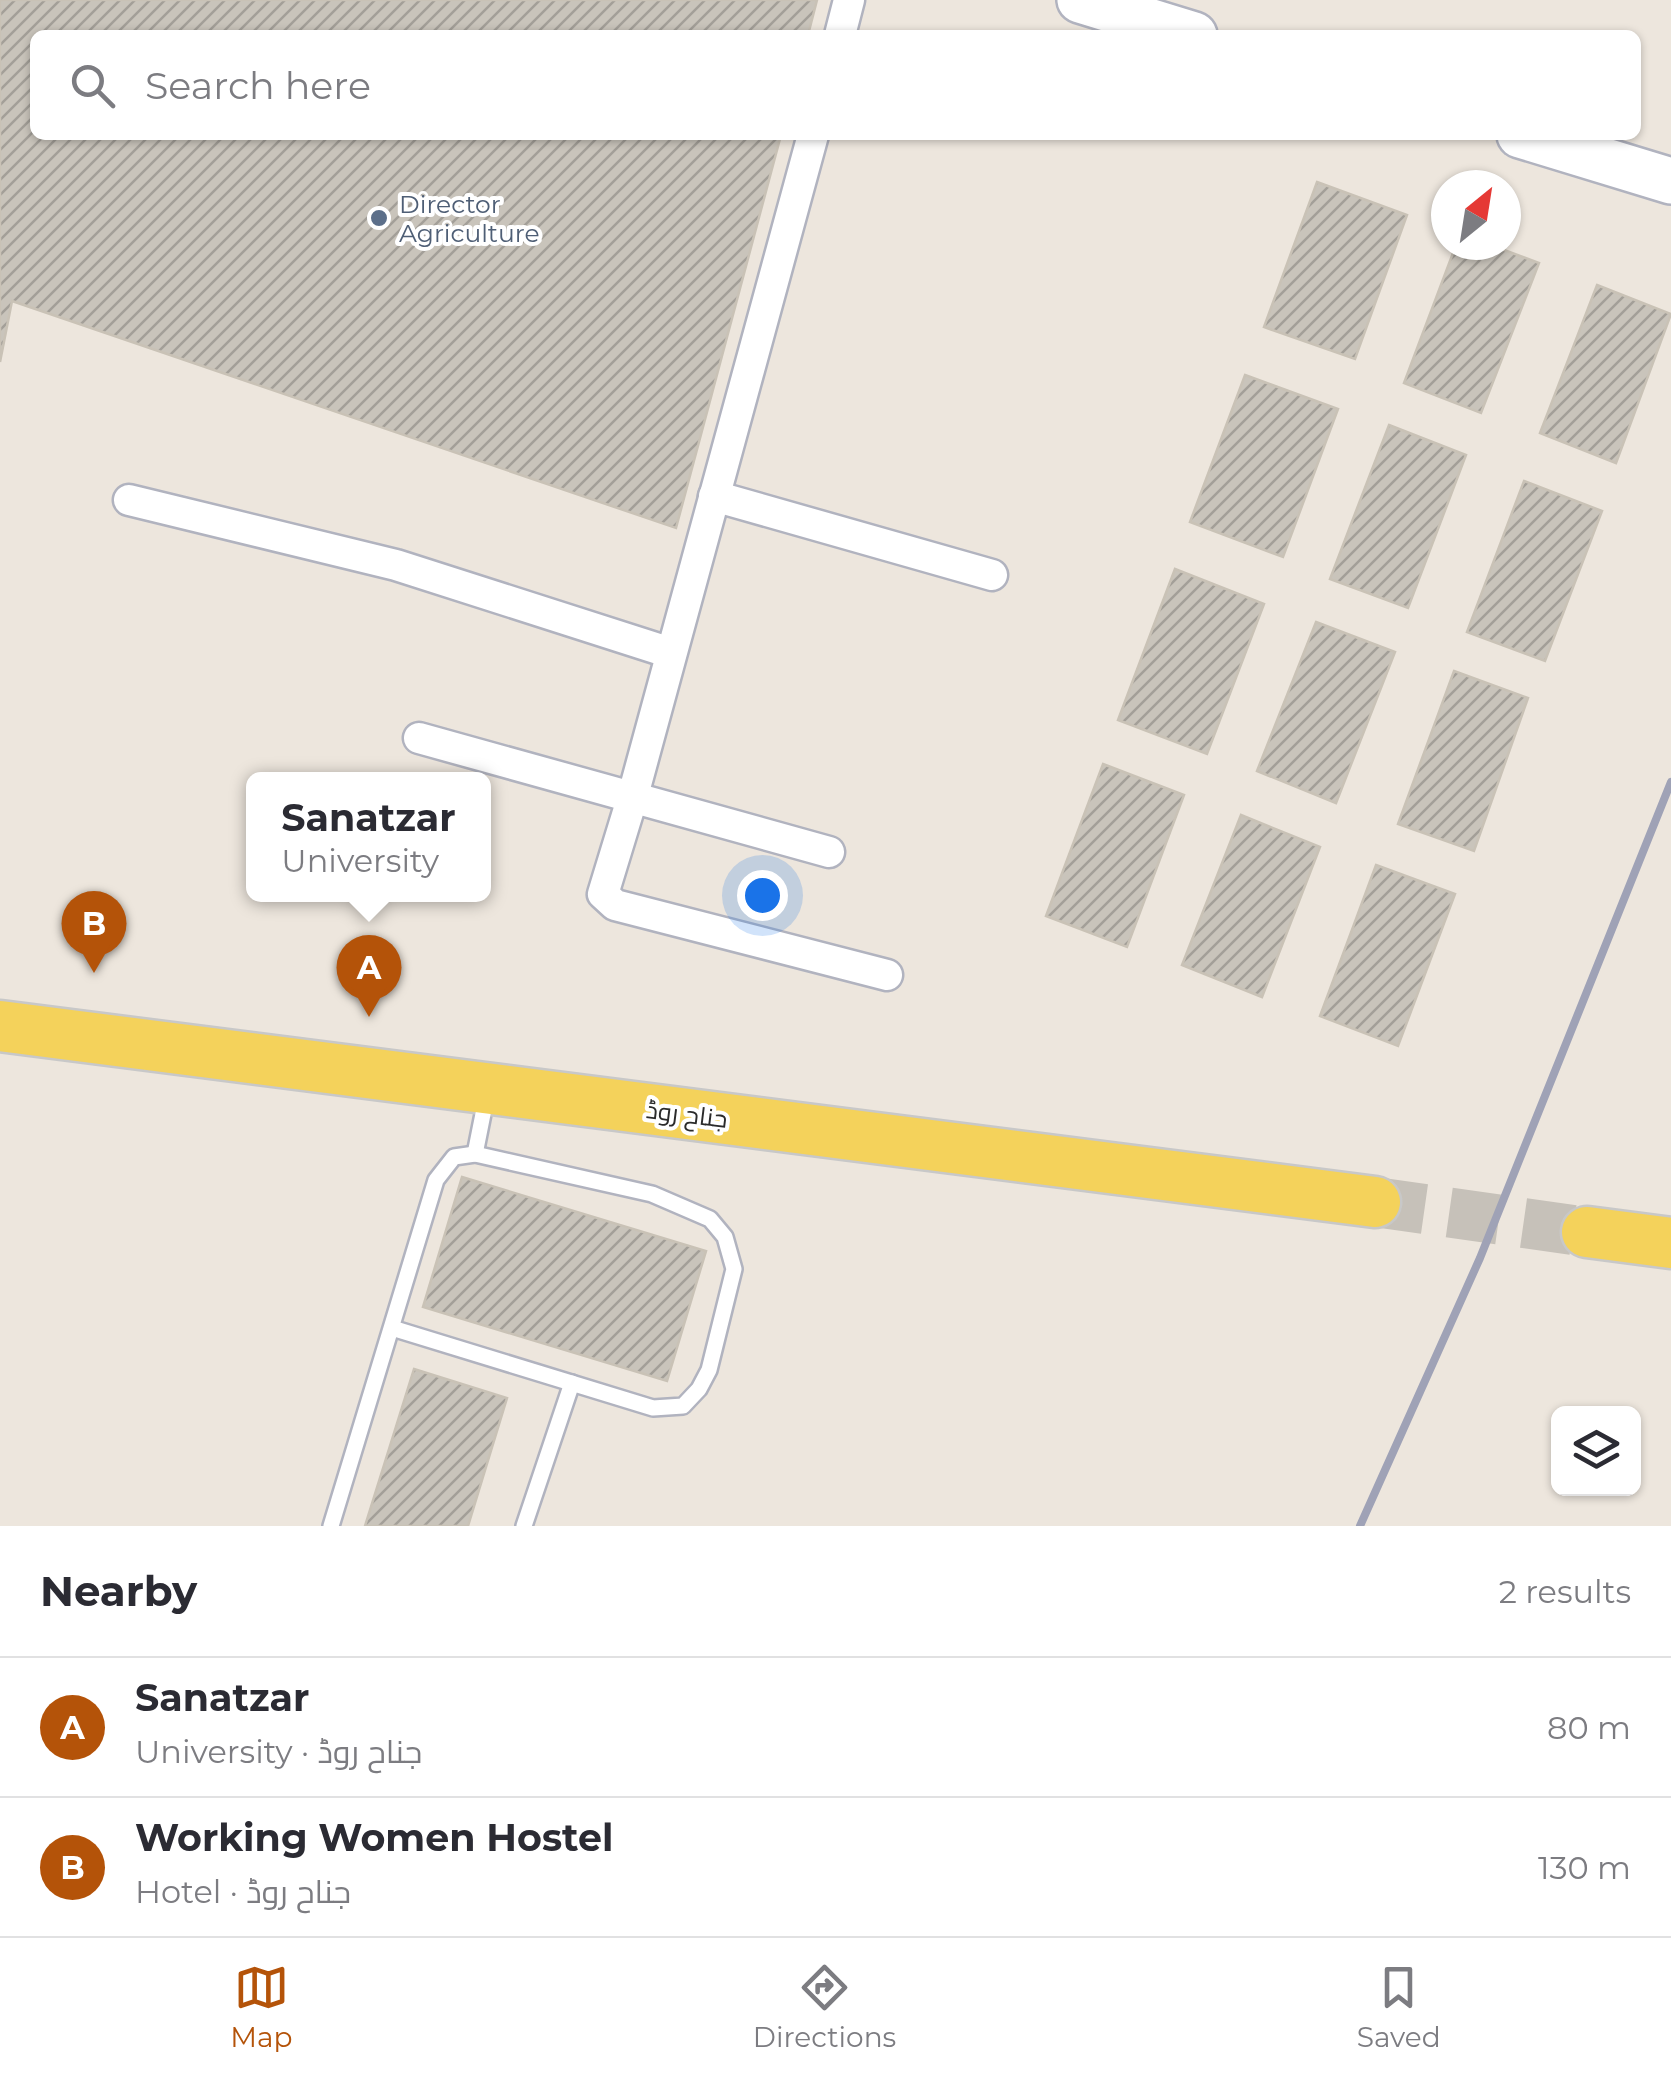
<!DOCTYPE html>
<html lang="en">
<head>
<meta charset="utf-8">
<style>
	:root { --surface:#fff; --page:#f7f7f7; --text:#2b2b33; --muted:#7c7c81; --line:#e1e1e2; --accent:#b45309 }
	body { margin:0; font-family:Montserrat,Cairo,sans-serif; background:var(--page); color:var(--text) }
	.controls { position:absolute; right:30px; bottom:30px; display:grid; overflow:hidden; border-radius:15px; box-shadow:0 2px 8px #0004 }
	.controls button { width:90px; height:90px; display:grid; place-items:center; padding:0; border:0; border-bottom:2px solid var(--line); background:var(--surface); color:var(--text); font:50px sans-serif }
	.compass { position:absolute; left:1431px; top:170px; width:90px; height:90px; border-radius:50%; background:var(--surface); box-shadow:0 2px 8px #0004; rotate:30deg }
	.you { position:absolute; left:762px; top:895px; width:35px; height:35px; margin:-25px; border:8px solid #fff; border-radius:50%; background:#1a73e8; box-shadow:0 0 0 15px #1a73e833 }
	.badge { display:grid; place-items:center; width:65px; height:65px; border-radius:50%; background:var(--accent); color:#fff; font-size:32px; font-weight:700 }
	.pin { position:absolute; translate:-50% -82px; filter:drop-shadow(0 2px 5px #0008) }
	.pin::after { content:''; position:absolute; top:52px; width:35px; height:30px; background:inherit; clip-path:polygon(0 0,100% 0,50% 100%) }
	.popup { position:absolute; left:246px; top:772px; width:245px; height:130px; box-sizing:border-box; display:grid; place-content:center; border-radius:15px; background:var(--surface); filter:drop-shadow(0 2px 8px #0005); font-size:32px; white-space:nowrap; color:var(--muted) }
	.popup b { font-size:38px; color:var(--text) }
	.popup::after { content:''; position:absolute; left:50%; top:100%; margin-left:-20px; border:20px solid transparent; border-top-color:var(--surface) }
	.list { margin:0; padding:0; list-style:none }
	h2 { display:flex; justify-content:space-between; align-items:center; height:130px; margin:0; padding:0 40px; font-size:42px }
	h2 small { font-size:32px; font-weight:400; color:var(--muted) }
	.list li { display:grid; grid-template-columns:65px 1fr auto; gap:30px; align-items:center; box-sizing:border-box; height:140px; padding:0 40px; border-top:2px solid var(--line) }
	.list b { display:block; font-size:38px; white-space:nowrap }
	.list p { margin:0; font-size:32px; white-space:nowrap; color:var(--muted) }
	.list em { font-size:32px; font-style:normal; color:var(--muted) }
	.icon { flex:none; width:55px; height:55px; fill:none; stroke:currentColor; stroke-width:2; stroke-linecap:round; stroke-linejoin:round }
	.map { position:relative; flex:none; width:1671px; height:1526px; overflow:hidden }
	.search { position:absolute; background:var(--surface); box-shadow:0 2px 8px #0004; left:30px; right:30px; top:30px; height:110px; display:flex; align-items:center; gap:25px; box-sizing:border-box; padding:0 35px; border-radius:15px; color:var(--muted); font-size:38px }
	.sheet { height:410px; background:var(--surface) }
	nav { display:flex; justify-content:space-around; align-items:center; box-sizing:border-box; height:140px; border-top:2px solid var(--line); background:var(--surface); font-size:28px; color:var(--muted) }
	nav a { display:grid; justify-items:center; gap:5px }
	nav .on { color:var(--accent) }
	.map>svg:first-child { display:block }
	.building { fill:url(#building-hatch); stroke:#c9c2b6; stroke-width:2.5 }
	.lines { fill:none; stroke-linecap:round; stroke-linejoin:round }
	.primary-tunnel { stroke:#c6c1b9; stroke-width:50; stroke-dasharray:50 25; stroke-linecap:butt }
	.service-casing { stroke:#b1b3bf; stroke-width:20 }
	.minor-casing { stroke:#b1b3bf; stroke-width:35 }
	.secondary-casing { stroke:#b1b3bf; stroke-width:50 }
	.primary-casing { stroke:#c8c8c8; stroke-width:55 }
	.service { stroke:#fff; stroke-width:15 }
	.minor { stroke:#fff; stroke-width:30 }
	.secondary { stroke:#fff; stroke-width:45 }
	.primary { stroke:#f4d25b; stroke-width:50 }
	.rail { stroke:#9fa2b6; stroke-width:8 }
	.service-dot { fill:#5c6f8a; stroke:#fff; stroke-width:4 }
	.labels { text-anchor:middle; stroke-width:8; stroke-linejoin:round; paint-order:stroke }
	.service-label { font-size:25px; fill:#4e5e75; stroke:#fff; text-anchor:start }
	.street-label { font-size:25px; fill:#2b2b2b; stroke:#fff }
</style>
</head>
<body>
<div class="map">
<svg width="1671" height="1526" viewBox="0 0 1671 1526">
	<defs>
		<pattern id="building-hatch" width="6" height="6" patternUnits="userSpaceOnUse" patternTransform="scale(2.5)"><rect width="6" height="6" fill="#c9c4bb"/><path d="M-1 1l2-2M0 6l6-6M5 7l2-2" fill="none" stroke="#a39f98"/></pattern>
	</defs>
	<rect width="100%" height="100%" fill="#ede6dd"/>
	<!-- building -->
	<g class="building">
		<polygon points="0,0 817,0 808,35 35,35 35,135 781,135 676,528 12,301 0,362"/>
		<polygon points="1317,182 1407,215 1355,359 1264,327"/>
		<polygon points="1456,245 1491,245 1539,263 1481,413 1404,383"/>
		<polygon points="1597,285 1671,314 1616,463 1540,433"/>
		<polygon points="1245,375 1338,409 1283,557 1190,522"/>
		<polygon points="1389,425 1466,455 1408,608 1330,579"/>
		<polygon points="1524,481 1602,511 1545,661 1467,632"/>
		<polygon points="1175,569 1264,604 1207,754 1118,720"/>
		<polygon points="1316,622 1395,652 1336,803 1257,771"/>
		<polygon points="1454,671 1528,698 1474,851 1398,824"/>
		<polygon points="1103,764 1184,795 1127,947 1046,916"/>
		<polygon points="1241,815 1320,847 1262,997 1182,965"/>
		<polygon points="1376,865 1455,894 1398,1046 1320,1016"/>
		<polygon points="462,1177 706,1251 667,1381 423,1307"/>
		<polygon points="414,1369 507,1398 468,1526 365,1526"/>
	</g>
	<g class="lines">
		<!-- primary-tunnel -->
		<polyline class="primary-tunnel" points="1375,1202 1587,1232"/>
		<!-- service casing -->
		<g class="service-casing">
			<g id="service">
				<polyline points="475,1154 487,1094"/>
				<polyline points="331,1526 436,1180 454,1157 475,1154 652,1194 710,1219 725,1237 734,1269 709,1370 699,1389 683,1406 653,1408 392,1328"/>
				<polyline points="524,1526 572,1383"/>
			</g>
		</g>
		<!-- minor casing -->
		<g class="minor-casing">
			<g id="minor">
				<polyline points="840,35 849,0"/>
				<polyline points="813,135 632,799 603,894 615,905 887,975"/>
				<polyline points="714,496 992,575"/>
				<polyline points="129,500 396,565 671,653"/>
				<polyline points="419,738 829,852"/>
			</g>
		</g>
		<!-- secondary casing -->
		<g class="secondary-casing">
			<g id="secondary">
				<polyline points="1080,0 1194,35"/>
				<polyline points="1520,135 1671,181"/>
			</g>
		</g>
		<!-- primary casing -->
		<g class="primary-casing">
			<g id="primary">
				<polyline points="0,1026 1375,1202"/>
				<polyline points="1587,1232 1671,1243"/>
			</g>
		</g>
		<!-- service -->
		<use href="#service" class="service"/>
		<!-- minor -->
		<use href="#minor" class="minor"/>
		<!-- secondary -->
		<use href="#secondary" class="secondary"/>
		<!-- primary -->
		<use href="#primary" class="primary"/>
		<!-- rail -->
		<polyline class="rail" points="1360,1526 1480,1258 1671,782"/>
	</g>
	<!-- markers -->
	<circle class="service-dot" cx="379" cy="218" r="10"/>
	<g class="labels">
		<!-- service labels -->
		<g class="service-label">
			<text x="399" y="213">Director<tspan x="399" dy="29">Agriculture</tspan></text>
		</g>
		<!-- street labels -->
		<g class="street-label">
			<text transform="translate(687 1114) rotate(7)" y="9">جناح روڈ</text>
		</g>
	</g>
</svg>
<div class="controls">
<button><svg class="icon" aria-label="layers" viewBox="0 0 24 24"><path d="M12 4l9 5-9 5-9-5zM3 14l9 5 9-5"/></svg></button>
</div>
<svg class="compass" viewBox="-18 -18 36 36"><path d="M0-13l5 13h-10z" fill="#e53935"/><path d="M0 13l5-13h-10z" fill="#7c7c81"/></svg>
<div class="you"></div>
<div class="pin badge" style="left:369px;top:1017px">A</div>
<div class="popup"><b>Sanatzar</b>University</div>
<div class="pin badge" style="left:94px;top:973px">B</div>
<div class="search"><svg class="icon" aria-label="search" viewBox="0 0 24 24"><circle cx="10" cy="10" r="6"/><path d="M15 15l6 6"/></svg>Search here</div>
</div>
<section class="sheet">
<h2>Nearby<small>2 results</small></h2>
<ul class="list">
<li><span class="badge">A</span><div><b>Sanatzar</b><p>University · جناح روڈ</p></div><em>80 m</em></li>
<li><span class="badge">B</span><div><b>Working Women Hostel</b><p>Hotel · جناح روڈ</p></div><em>130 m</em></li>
</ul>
</section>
<nav>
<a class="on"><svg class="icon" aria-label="map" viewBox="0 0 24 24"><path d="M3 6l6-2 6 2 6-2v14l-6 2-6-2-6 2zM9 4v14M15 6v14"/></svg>Map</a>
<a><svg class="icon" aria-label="directions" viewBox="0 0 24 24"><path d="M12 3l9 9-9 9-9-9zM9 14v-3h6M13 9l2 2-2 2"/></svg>Directions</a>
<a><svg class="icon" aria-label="saved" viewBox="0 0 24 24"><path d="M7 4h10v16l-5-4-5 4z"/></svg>Saved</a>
</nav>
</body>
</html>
